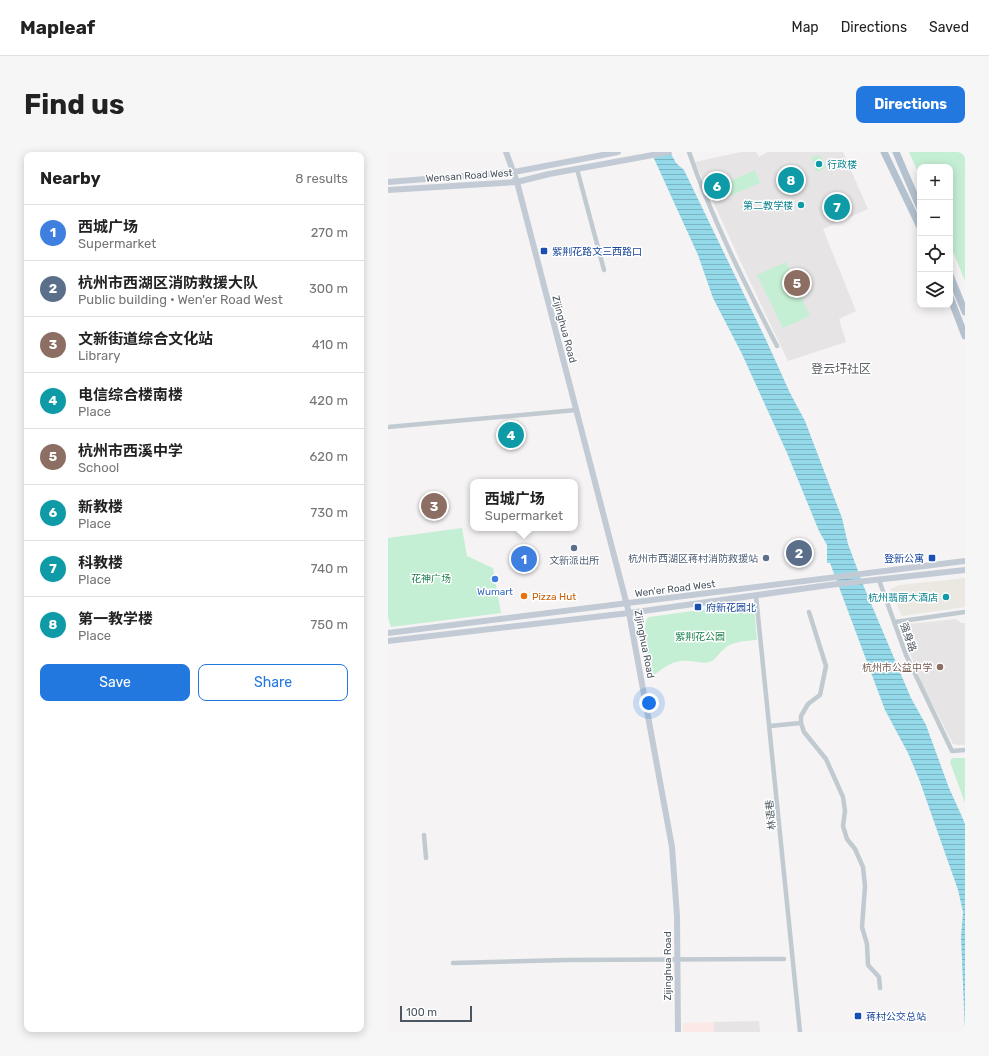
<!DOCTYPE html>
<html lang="en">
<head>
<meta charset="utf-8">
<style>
	:root { --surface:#fff; --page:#f6f6f6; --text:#222; --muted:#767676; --line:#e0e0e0; --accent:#2378df }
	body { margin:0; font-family:Rubik,"Noto Sans SC",sans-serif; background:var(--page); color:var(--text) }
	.controls { position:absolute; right:12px; top:12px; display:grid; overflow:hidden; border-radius:8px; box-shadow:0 2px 10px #0003 }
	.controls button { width:36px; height:36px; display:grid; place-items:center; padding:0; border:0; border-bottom:1px solid var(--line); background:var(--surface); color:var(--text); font:20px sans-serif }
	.scale { position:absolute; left:12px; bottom:10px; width:72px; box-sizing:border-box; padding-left:4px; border:2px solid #4b5660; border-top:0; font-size:11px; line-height:14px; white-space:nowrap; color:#4b5660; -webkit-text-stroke:3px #fff; paint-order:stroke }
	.you { position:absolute; left:261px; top:551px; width:14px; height:14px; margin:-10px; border:3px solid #fff; border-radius:50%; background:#1a73e8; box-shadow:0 0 0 6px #1a73e833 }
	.badge { display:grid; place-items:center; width:26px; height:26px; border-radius:50%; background:var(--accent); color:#fff; font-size:13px; font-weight:700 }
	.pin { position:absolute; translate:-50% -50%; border:2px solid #fff; box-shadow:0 1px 4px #0006 }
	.popup { position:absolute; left:82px; top:327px; width:108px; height:52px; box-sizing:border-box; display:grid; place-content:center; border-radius:8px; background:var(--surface); filter:drop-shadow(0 1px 3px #0005); font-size:13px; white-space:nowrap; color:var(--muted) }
	.popup b { font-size:15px; color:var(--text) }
	.popup::after { content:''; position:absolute; left:50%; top:100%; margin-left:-8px; border:8px solid transparent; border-top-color:var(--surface) }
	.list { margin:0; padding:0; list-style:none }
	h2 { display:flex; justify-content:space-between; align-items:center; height:52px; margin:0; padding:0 16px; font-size:17px }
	h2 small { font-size:13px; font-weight:400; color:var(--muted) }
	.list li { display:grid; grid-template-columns:26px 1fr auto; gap:12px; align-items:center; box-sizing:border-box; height:56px; padding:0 16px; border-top:1px solid var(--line) }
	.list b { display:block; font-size:15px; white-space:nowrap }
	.list p { margin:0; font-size:13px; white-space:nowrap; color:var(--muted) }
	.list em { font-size:13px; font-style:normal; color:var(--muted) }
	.actions { display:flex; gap:8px; padding:12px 16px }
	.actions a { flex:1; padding:9px 0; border:1px solid var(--accent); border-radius:8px; text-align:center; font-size:14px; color:var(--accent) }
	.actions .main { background:var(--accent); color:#fff }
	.icon { flex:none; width:22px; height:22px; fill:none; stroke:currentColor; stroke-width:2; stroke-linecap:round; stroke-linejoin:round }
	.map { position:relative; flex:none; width:577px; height:880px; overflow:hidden; border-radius:8px }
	header { display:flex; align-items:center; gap:24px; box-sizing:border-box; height:56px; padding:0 20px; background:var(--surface); border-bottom:1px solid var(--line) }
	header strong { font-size:19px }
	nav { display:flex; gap:22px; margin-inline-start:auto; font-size:14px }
	.intro { display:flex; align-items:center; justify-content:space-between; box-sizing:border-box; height:96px; padding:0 24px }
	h1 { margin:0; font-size:28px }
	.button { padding:10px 18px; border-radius:8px; background:var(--accent); color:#fff; font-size:14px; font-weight:700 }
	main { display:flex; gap:24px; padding:0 24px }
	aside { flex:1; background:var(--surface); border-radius:8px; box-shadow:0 2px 10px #0003 }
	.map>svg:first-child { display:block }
	.commercial { fill:#eae8e1 }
	.education { fill:#e6e4e5 }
	.medical { fill:#fbe8e7 }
	.green { fill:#c5efd4 }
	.water { fill:url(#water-rules) }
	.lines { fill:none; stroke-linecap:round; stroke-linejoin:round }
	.street { stroke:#c1cad1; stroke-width:4.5 }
	.secondary { stroke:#c2cbd5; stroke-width:6 }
	.primary { stroke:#b4c2cf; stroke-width:7 }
	.culture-dot { fill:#0f9aa8; stroke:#fff; stroke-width:1.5 }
	.transit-dot { fill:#1a4fb4; stroke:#fff; stroke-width:1.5 }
	.service-dot { fill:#5c6f8a; stroke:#fff; stroke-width:1.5 }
	.shop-dot { fill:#3f7fe0; stroke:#fff; stroke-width:1.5 }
	.food-dot { fill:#e8710a; stroke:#fff; stroke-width:1.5 }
	.education-dot { fill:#8d6e63; stroke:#fff; stroke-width:1.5 }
	.labels { text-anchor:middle; stroke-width:3; stroke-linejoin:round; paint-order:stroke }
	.culture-label { font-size:10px; fill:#0d838f; stroke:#fff; text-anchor:end }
	.street-label { font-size:10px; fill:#4b5660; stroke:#fff }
	.transit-label { font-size:10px; fill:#164399; stroke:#fff; text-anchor:start }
	.service-label { font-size:10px; fill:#4e5e75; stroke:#fff; text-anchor:end }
	.park-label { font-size:10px; fill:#1c814d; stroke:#fff }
	.shop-label { font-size:10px; fill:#366cbe; stroke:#fff }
	.food-label { font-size:10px; fill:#c56008; stroke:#fff; text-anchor:start }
	.education-label { font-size:10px; fill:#785e54; stroke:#fff; text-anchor:end }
	.quarter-label { font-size:12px; fill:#5f6367; stroke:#fff }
</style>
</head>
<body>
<header>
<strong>Mapleaf</strong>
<nav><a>Map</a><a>Directions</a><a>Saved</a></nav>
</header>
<div class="intro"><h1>Find us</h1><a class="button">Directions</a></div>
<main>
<aside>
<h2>Nearby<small>8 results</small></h2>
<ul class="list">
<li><span class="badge" style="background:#3f7fe0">1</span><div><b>西城广场</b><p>Supermarket</p></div><em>270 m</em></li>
<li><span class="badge" style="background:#5c6f8a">2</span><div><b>杭州市西湖区消防救援大队</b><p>Public building · Wen'er Road West</p></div><em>300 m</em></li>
<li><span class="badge" style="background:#8d6e63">3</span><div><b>文新街道综合文化站</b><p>Library</p></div><em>410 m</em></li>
<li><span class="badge" style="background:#0f9aa8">4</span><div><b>电信综合楼南楼</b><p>Place</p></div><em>420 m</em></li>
<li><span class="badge" style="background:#8d6e63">5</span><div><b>杭州市西溪中学</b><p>School</p></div><em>620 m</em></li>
<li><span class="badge" style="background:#0f9aa8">6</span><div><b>新教楼</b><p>Place</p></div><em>730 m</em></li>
<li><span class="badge" style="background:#0f9aa8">7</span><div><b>科教楼</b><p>Place</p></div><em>740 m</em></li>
<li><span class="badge" style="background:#0f9aa8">8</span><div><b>第一教学楼</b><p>Place</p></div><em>750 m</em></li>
</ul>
<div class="actions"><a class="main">Save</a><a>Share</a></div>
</aside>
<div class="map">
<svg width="577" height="880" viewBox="0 0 577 880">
	<defs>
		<pattern id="water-rules" width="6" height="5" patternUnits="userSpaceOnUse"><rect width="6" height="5" fill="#94d9ea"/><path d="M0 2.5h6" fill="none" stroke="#7bb3c1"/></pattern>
	</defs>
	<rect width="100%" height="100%" fill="#f5f3f3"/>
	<!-- commercial -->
	<polygon class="commercial" points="577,426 577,455 514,464 502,437 512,433"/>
	<!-- education -->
	<g class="education">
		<polygon points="353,0 368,0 371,5 380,0 455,0 480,57 435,77 468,159 451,167 458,190 400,209 349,102 307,10"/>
		<polygon points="568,467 573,471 577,471 577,593 571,593 565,592 534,532 511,473"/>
		<polygon points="371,869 372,880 326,880 326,870"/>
	</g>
	<!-- medical -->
	<polygon class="medical" points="326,870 326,880 295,880 295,871"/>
	<!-- green -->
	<g class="green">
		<polygon points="521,0 577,0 577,129 562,92 562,15 532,15 532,25"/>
		<polygon points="430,3 432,6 433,5 438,15 429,20 423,6"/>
		<polygon points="367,18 372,31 342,44 336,32"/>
		<polygon points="398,110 422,164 395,176 369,123"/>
		<polygon points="74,376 79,404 105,416 113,461 3,475 0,465 0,386"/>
		<path d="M363,451l3,3 3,34c-11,1 -26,1 -34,10 -5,4 -7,9 -13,12 -8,2 -14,-1 -22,-1 -15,-2 -26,8 -38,17l-5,-49 1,-9 3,-3z"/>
		<polygon points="564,606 577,606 577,651 562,610"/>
	</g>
	<!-- water -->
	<polygon class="water" points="263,0 282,0 288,11 296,18 379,190 402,241 417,269 454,366 460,392 476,435 523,546 538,573 561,636 575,667 577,672 577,880 573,785 575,760 570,738 531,627 520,601 497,558 442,411 439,411 439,393 431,379 399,301 354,202 325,146 310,103"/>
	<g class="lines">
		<!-- street -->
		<g class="street">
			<path d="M301,0c23,67 56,132 88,194"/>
			<polyline points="189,17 216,118"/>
			<polyline points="0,275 188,258"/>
			<polyline points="491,428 518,503 564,599 577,598"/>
			<polyline points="368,444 412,880"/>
			<polyline points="421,460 438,514 432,543 420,552 413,564 413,571 416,580 438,607 455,645 457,659 455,674 459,687 467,697 475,715 477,734 474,775 479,792 480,813 491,825 492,836"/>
			<polyline points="507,470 577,460"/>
			<polyline points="382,574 413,571"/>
			<polyline points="36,683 38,706"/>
			<polyline points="65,811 178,808 396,807"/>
		</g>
		<!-- secondary -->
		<g class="secondary">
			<polyline points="118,0 129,30 241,461 284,695 289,764 290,880"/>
			<polyline points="0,30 126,20 230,0"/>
			<polyline points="0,38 129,30 161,22 281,0"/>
			<polyline points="0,481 577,409"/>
			<polyline points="0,489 241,461 441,433 577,418"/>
		</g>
		<!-- primary -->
		<g class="primary">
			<polyline points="496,0 532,75"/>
			<polyline points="508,0 532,56"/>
			<polyline points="562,123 577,160"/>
			<polyline points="562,145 577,184"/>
		</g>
	</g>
	<!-- markers -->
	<g class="culture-dot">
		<circle cx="431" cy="12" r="4"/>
		<circle cx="413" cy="53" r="4"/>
		<circle cx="558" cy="445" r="4"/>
	</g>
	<g class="transit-dot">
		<rect x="152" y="95" width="8" height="8" rx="2"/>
		<rect x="540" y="402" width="8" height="8" rx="2"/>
		<rect x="306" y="451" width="8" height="8" rx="2"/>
		<rect x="466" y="860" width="8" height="8" rx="2"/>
	</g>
	<g class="service-dot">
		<circle cx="186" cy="396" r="4"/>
		<circle cx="378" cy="406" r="4"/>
	</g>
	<circle class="shop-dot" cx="107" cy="427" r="4"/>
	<circle class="food-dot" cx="136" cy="444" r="4"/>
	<circle class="education-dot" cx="552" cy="515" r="4"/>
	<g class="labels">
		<!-- culture labels -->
		<g class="culture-label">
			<text x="439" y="16" text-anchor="start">行政楼</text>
			<text x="405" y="57">第二教学楼</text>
			<text x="550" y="449">杭州翡丽大酒店</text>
		</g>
		<!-- street labels -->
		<g class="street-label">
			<text transform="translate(81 23) rotate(-4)" y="4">Wensan Road West</text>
			<text transform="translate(177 177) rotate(75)" y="4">Zijinghua Road</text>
			<text transform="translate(287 436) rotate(-7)" y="4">Wen'er Road West</text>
			<text transform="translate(521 485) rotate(71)" y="4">强身路</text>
			<text transform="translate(257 492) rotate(79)" y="4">Zijinghua Road</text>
			<text transform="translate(382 663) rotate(-96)" y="4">林语巷</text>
			<text transform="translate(279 814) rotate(-90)" y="4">Zijinghua Road</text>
		</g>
		<!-- transit labels -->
		<g class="transit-label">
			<text x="164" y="103">紫荆花路文三西路口</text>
			<text x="536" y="410" text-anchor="end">登新公寓</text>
			<text x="318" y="459">府新花园北</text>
			<text x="478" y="868">蒋村公交总站</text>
		</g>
		<!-- service labels -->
		<g class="service-label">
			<text x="370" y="410">杭州市西湖区蒋村消防救援站</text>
			<text x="186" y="412" text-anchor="middle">文新派出所</text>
		</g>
		<!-- park labels -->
		<g class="park-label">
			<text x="43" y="430">花神广场</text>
			<text x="312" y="488">紫荆花公园</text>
		</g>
		<!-- shop labels -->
		<g class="shop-label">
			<text x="107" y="443">Wumart</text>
		</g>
		<!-- food labels -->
		<g class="food-label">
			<text x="144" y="448">Pizza Hut</text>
		</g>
		<!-- education labels -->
		<g class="education-label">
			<text x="544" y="519">杭州市公益中学</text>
		</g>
		<!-- quarter labels -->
		<g class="quarter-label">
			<text x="453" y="221">登云圩社区</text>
		</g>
	</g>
</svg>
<div class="controls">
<button>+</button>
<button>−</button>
<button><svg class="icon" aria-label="locate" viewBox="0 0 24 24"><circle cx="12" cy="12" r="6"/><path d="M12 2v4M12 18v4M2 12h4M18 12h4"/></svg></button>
<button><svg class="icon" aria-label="layers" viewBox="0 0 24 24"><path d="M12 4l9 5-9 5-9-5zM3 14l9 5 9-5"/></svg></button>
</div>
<div class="scale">100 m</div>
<div class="you"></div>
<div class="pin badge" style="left:136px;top:407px;background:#3f7fe0">1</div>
<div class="popup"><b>西城广场</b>Supermarket</div>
<div class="pin badge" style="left:411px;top:401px;background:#5c6f8a">2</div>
<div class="pin badge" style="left:46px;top:354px;background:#8d6e63">3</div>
<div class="pin badge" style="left:123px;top:283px;background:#0f9aa8">4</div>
<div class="pin badge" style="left:409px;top:131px;background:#8d6e63">5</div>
<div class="pin badge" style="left:329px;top:34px;background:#0f9aa8">6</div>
<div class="pin badge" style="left:449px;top:55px;background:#0f9aa8">7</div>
<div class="pin badge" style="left:403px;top:28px;background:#0f9aa8">8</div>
</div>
</main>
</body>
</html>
